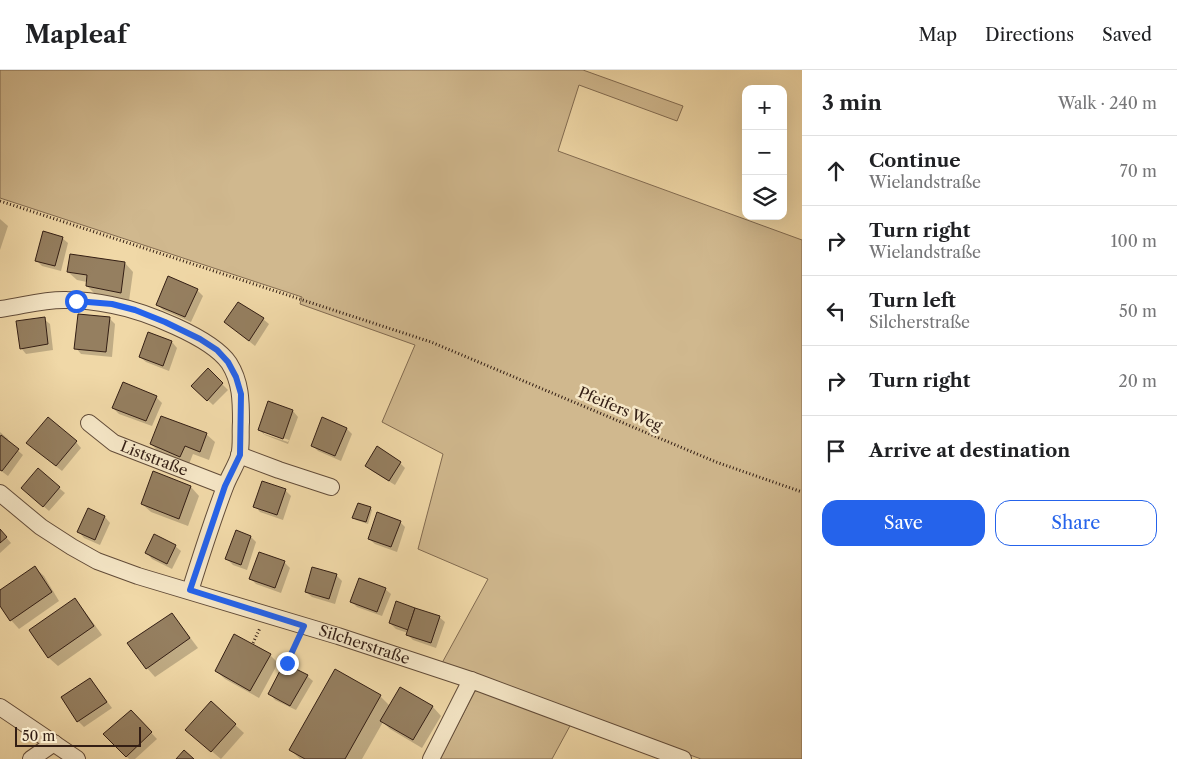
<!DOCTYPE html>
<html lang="en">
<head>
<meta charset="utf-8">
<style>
	:root { --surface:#fff; --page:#f2f2f2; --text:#202124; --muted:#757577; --line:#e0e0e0; --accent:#2563eb }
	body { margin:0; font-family:"Libre Caslon Text",serif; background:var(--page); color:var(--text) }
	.controls { position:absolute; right:15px; top:15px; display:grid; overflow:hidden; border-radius:10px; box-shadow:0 5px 20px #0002 }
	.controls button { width:45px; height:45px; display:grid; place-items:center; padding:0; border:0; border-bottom:1px solid var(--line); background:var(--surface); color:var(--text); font:25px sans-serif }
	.scale { position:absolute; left:15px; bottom:12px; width:126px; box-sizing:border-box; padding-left:5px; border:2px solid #331e14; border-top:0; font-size:14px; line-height:18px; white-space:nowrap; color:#331e14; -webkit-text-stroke:4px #f5e6c6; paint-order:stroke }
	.stop { position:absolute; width:15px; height:15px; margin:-11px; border:4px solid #2563eb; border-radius:50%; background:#fff }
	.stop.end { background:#2563eb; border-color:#fff; box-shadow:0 1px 5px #0008 }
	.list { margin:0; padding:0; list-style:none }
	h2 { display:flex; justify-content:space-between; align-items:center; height:65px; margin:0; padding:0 20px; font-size:21px }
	h2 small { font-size:16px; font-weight:400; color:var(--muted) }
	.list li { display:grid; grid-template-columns:32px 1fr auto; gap:15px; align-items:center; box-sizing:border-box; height:70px; padding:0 20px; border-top:1px solid var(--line) }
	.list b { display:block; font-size:19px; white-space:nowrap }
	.list p { margin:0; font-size:16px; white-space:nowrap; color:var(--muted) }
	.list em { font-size:16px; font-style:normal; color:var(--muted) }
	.actions { display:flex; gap:10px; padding:15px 20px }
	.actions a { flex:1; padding:11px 0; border:1px solid var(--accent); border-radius:15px; text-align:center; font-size:18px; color:var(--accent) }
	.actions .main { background:var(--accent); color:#fff }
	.icon { flex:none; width:28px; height:28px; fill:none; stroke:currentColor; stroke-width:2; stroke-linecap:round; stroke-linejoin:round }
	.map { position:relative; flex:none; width:802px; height:689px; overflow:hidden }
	header { display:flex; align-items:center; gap:30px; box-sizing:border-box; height:70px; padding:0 25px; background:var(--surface); border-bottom:1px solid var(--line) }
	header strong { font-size:24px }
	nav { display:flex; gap:28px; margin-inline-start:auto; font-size:18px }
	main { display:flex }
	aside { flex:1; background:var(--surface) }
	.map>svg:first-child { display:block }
	.green { fill:#d0b88e; stroke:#826b51 }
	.shadow { fill:#0003; fill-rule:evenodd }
	.building { fill:#957f60; stroke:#331e14 }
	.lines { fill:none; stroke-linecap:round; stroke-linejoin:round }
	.street-casing { stroke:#624c39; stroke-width:18 }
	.path { stroke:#331e14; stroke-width:3; stroke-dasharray:1 2.5; stroke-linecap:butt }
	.street { stroke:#f5e6c6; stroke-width:16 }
	.route { stroke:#2563eb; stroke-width:6 }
	.labels { text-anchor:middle; stroke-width:5; stroke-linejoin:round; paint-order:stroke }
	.street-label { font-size:15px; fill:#331e14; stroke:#f5e6c6 }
</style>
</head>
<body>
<header>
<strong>Mapleaf</strong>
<nav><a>Map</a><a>Directions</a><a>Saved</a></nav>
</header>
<main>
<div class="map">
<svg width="802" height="689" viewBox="0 0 802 689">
	<rect width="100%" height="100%" fill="#f0d8a7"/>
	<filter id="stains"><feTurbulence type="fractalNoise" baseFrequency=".004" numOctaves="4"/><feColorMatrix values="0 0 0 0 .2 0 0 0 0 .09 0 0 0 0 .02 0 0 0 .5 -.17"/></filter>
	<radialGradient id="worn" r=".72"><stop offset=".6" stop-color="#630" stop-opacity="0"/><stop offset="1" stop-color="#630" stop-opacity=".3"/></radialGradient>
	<!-- green -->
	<g class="green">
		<polygon points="0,0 583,0 683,36 677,51 579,15 558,81 802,170 802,689 701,689 442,593 488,509 418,479 443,384 382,352 415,275 300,234 302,227 0,128"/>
		<polygon points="487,619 571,654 552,689 440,689 475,621"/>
	</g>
	<!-- shadow -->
	<g class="shadow">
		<polygon points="0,149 8,156 0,180"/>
		<polygon points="62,168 68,173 61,201 42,196 37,191"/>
		<polygon points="125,193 133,202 129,231 96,225 87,216 87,212 77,210 68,202"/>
		<polygon points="197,220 203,226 191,252 163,240 157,234"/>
		<polygon points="109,248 115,254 112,287 81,284 76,278"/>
		<polygon points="44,249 50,254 53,280 26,284 21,278"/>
		<polygon points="263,249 269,254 255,276 225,252"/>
		<polygon points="149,264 172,272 177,278 169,301 146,292 140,287"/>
		<polygon points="208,300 228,320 213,335 193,316"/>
		<polygon points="156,327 162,333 152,356 119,344 113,338"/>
		<path d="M293,341l5,6 -10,27 -23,-9 -6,-5zM264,361l25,9 -1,2 -24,-8z"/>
		<polygon points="347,359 352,364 341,391 318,381 312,375"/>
		<polygon points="0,362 8,369 7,371 23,385 8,406 0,400"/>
		<polygon points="206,364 215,372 209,390 193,384 189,394 160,383 151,374"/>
		<polygon points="76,372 81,378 62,401 33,378"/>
		<polygon points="400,393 405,398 395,415 372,401 366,395"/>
		<polygon points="154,403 191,417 199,426 188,456 151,442 142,434"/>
		<polygon points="59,418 65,423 49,441 28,423"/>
		<polygon points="285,420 291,426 283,450 260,442 255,436"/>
		<polygon points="370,438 372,440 368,454 356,450 354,447"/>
		<polygon points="89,440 105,447 110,453 100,475 84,468 79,462"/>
		<polygon points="400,452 405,457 397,482 375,474 369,469"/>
		<polygon points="0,460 11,473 0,483"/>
		<polygon points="237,462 251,467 256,472 247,500 233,495 227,489"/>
		<polygon points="175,476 181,481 172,499 152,489 147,483"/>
		<polygon points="284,492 290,498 281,523 256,514 251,509"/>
		<polygon points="35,498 44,506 59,531 19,559 11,550 0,534 0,521"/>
		<polygon points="336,505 342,511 335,534 312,527 306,522"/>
		<polygon points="385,519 391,524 382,546 357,537 352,532"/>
		<polygon points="75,530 83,539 102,565 58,596 49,588 30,561"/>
		<polygon points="171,545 180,554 198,578 155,607 147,598"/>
		<polygon points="439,547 445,552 436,578 413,570 408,565 408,563 396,559 390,553"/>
		<polygon points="270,585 278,593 259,628 225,609 216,601"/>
		<polygon points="336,601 380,626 390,636 400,618 433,637 441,646 422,678 390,659 383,652 362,689 300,689 290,679"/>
		<polygon points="307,606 313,611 296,640 275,630 270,624"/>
		<polygon points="90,609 112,638 84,657 78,651"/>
		<polygon points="211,633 244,663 221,689 196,668"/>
		<polygon points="131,641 157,669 135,689 129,689 105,664"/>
	</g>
	<!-- building -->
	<g class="building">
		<polygon points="43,161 63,167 55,196 35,191"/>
		<polygon points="70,184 125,192 121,223 86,216 87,205 67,202"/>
		<polygon points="168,206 198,219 185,247 156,235"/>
		<polygon points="238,232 264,248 249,271 224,252"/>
		<polygon points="78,244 110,247 106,282 74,279"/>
		<polygon points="45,247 48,274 20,279 16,251"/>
		<polygon points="148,262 172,271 163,296 139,287"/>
		<polygon points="208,298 223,313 207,331 191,316"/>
		<polygon points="123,312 157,326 146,351 112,338"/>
		<polygon points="268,331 293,340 283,369 258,360"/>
		<polygon points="161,346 207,363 200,382 185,376 180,387 150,374"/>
		<polygon points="48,347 77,371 56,396 26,373"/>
		<polygon points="322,347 347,358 335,386 311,376"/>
		<polygon points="1,365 19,379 2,401 0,400 0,367"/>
		<polygon points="377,376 401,392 389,411 365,396"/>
		<polygon points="38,398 60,417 43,437 21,418"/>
		<polygon points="153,401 191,416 179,449 141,434"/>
		<polygon points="262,411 286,419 277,445 253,437"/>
		<polygon points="358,433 371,437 366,452 352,448"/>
		<polygon points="88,438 105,446 95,470 77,462"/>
		<polygon points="377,442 401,451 391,477 368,469"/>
		<polygon points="0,459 7,467 0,473"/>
		<polygon points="236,460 251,466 241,495 225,489"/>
		<polygon points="154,464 176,475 167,494 145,483"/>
		<polygon points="259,482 285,491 275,518 249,509"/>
		<polygon points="35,496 52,522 10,551 0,536 0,520"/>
		<polygon points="312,497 337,504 329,529 305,522"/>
		<polygon points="359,508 386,518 377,542 350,532"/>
		<polygon points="75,528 94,556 48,588 29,560"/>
		<polygon points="396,531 415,538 408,560 389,553"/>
		<polygon points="415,538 440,546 431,573 406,565"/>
		<polygon points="172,543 190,568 146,599 127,573"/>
		<polygon points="234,564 271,584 250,621 215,601"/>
		<polygon points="284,593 308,605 290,636 268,624"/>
		<polygon points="335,599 381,625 345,689 305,689 289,680"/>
		<polygon points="90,608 107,632 77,652 61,627"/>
		<polygon points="400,617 433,636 413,670 380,651"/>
		<polygon points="211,631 236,654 211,682 185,660"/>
		<polygon points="131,640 152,662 126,687 103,664"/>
		<polygon points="184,680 194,689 176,689"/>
	</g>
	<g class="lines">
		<!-- street casing -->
		<g class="street-casing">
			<g id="street">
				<path d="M0,239c23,-3 44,-10 67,-9 15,0 31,2 45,5 32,6 99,32 117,58 12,19 12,38 12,59 -1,10 1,24 -2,34 -3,10 -10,20 -14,31 -13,34 -24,69 -35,104"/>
				<path id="s1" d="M89,353l25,20 111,43"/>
				<polyline points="239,385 279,400 331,417"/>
				<path id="s2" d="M0,423l41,34 31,20 25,14 41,15 200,60 133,44 212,79"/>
				<polyline points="0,637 77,689"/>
				<polyline points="31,689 54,673"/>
				<polyline points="431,689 471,610"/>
			</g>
		</g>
		<!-- path -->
		<g class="path">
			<polyline points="0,131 431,272 716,392 802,422"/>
			<polyline points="253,573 260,558"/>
			<polyline points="287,593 297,570"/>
		</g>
		<!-- street -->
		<use href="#street" class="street"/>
	</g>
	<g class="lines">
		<!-- route -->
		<polyline class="route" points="76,231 112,234 135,240 165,252 200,269 217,280 228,292 236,307 241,324 240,385 225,416 190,520 304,556 287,593"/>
	</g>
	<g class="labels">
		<!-- street labels -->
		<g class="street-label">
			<text transform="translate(620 339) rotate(23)" y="5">Pfeifers Weg</text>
			<text dy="5" stroke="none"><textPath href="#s1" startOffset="75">Liststraße</textPath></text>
			<text dy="5" stroke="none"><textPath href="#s2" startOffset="399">Silcherstraße</textPath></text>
		</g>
	</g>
	<rect width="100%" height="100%" filter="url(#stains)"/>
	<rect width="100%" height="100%" fill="url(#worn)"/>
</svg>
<div class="controls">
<button>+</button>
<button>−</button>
<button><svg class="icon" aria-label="layers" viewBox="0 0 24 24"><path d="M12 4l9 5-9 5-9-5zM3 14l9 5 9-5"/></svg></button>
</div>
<div class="scale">50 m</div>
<div class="stop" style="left:76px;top:231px"></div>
<div class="stop end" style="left:287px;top:593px"></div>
</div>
<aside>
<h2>3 min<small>Walk · 240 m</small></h2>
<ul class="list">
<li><svg class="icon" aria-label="ahead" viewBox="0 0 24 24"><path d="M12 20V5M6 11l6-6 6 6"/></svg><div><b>Continue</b><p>Wielandstraße</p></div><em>70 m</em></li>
<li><svg class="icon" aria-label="right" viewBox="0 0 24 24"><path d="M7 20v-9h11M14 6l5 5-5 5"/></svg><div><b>Turn right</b><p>Wielandstraße</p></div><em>100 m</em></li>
<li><svg class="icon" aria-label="left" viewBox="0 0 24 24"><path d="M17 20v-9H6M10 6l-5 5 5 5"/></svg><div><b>Turn left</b><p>Silcherstraße</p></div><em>50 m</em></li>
<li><svg class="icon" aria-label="right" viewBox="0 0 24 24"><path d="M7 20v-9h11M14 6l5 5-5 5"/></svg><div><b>Turn right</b></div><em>20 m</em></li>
<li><svg class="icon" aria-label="arrive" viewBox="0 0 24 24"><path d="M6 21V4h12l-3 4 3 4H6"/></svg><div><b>Arrive at destination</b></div></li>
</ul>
<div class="actions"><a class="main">Save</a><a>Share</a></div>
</aside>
</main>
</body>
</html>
